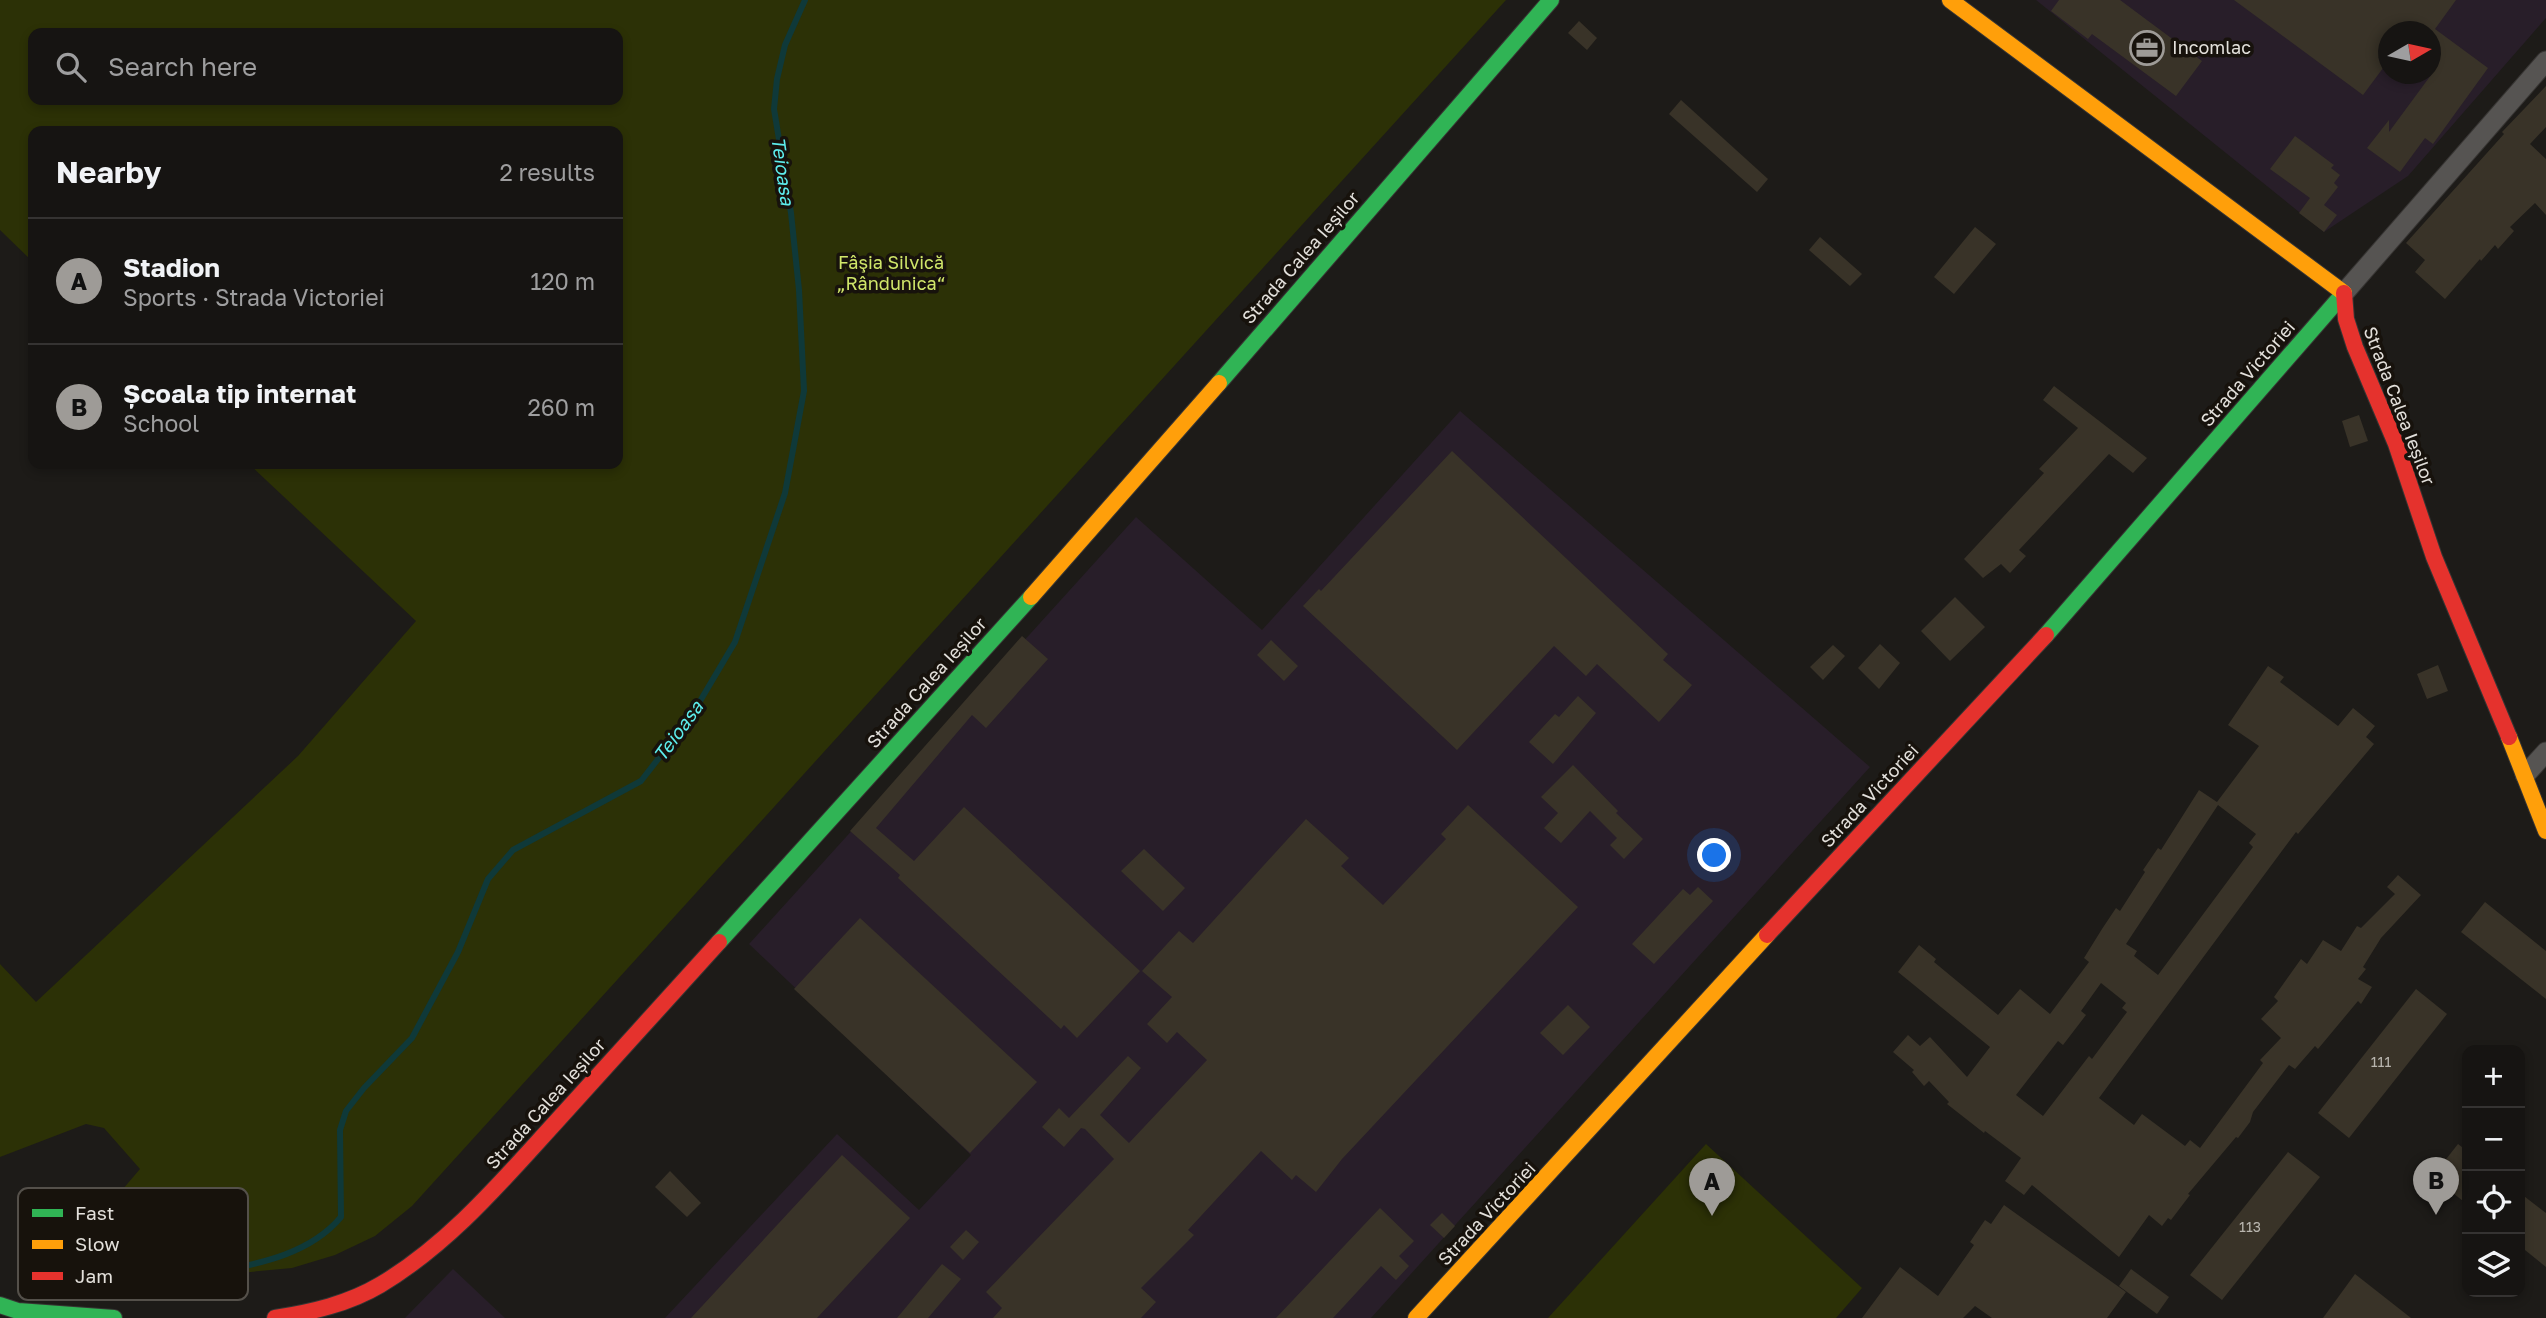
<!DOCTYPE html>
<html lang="en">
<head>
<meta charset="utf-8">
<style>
	:root { --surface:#161412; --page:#1f1d1b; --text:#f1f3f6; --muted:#9e9e9f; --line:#353332; --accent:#9e9b97 }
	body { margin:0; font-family:"Golos Text",sans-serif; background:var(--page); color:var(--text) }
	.controls { position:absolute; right:21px; bottom:21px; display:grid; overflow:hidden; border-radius:14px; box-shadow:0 4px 10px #0003 }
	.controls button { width:63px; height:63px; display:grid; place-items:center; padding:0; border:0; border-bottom:2px solid var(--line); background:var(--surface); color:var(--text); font:35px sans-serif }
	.compass { position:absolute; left:2378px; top:21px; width:63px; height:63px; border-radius:50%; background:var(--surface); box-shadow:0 4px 10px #0003; rotate:81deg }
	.you { position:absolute; left:1715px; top:856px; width:24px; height:24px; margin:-18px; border:5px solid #fff; border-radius:50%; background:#1a73e8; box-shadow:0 0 0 10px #1a73e833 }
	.badge { display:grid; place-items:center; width:46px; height:46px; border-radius:50%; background:var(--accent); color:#111; font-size:23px; font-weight:700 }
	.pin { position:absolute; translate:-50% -58px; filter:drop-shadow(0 2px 4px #0008) }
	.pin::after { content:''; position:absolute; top:37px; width:24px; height:21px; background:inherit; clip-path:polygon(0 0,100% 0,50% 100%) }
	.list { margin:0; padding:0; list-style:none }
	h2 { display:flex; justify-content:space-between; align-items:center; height:91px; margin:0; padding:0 28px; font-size:30px }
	h2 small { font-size:23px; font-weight:400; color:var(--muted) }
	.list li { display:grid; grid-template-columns:46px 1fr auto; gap:21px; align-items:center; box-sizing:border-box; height:126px; padding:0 28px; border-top:2px solid var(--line) }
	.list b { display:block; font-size:26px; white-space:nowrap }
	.list p { margin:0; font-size:23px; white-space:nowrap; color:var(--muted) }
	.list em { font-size:23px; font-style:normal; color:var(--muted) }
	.icon { flex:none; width:38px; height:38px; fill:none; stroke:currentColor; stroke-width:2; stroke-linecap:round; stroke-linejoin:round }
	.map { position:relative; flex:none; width:2546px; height:1318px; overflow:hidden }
	.search { position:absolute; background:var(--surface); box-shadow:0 4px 10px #0003; left:28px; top:28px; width:595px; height:77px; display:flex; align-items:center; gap:18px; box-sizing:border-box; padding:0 24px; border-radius:14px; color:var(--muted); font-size:26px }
	.panel { position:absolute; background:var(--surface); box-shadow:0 4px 10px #0003; left:28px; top:126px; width:595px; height:343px; border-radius:14px }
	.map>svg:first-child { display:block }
	.industrial { fill:#281e29; fill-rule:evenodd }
	.green { fill:#2c3106; fill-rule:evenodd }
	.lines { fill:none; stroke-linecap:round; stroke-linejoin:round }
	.stream { stroke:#0f3939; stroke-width:6 }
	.building { fill:#393328; fill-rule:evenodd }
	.street-casing { stroke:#373533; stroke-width:21 }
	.fast-casing { stroke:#373533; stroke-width:18 }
	.slow-casing { stroke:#373533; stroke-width:18 }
	.jam-casing { stroke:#373533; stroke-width:18 }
	.street { stroke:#565452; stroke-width:19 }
	.fast { stroke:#30b455; stroke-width:16 }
	.slow { stroke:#ff9f0a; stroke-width:16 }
	.jam { stroke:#e5322d; stroke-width:16 }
	.labels { text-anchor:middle; stroke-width:7; stroke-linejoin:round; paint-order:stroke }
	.number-label { font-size:14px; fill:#b8b5ae }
	.poi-label { font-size:18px; fill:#e3e0db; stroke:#17120c; text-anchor:start }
	.street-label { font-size:18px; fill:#e3e0db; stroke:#17120c }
	.park-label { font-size:18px; fill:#d0e66a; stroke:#17120c }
	.water-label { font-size:19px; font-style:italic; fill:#5decec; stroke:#17120c }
	.key { fill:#17120c; stroke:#54504a; stroke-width:2 }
	.key-label { font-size:19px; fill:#e3e0db }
</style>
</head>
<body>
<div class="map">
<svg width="2546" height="1318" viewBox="0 0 2546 1318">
	<rect width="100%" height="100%" fill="#1d1b18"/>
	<!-- industrial -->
	<g class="industrial">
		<path d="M2036,0h510v18l-138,158 -84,56zM2388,32h42v42h-42z"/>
		<polygon points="1460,411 1870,767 1371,1318 665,1318 837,1134 919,1210 971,1155 749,944 1136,517 1262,630"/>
		<polygon points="453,1269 505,1318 405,1318"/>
	</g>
	<!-- green -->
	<g class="green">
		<path d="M0,0h1506l-1094,1206 -37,30 -40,19 -43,13 -106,10 -79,-54 4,-21 29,-34 -36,-41 -18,-4 -86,33v-193l36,38 262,-246 118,-135 -167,-157h369v-333h-585v131l-33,-32zM33,33h585v67h-585z"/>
		<polygon points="1706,1144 1862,1288 1836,1318 1548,1318"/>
	</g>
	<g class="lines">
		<!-- stream -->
		<path class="stream" d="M218,1272c44,-9 93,-19 123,-55l-1,-87 6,-19 18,-23 48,-50 46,-86 30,-73 25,-29 128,-69 49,-63 45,-76 50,-149 19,-102 -5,-101 -8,-77 -17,-104 3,-30 8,-34 20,-45"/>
	</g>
	<!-- building -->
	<g class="building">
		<polygon points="2059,0 2120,0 2202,61 2176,96 2092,34 2088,39 2051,11"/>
		<polygon points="2234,0 2456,0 2435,29 2488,68 2433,144 2425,138 2400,172 2367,148 2389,120 2389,132 2431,75 2431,32 2389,32 2389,60 2363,95"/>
		<polygon points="1579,21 1597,38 1587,50 1568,33"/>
		<polygon points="2546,86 2546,127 2530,144 2546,159 2546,215 2535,203 2510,227 2514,231 2498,249 2495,245 2481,261 2480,259 2445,299 2415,272 2425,260 2406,243 2504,134 2502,132"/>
		<polygon points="1681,100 1768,179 1757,192 1669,114"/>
		<polygon points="2295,136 2334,165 2331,168 2340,175 2334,183 2338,187 2324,205 2337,215 2324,232 2299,213 2310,198 2270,169"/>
		<polygon points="1975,227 1996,244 1954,294 1934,277"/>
		<polygon points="1820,237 1862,274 1850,286 1809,250"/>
		<polygon points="2054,386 2147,458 2133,473 2109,454 2019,550 2026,556 2010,573 2001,564 1983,578 1964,559 2044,473 2039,469 2078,428 2043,400"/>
		<polygon points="2359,415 2368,441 2350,447 2342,421"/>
		<polygon points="1452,451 1668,654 1663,660 1692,685 1659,722 1597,664 1586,676 1554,646 1457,750 1303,606 1319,589 1321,591"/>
		<polygon points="1955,597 1985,627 1950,661 1921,631"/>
		<polygon points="1022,636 1048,659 986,728 972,715 876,828 914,861 964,807 1140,971 1077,1038 1064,1025 1061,1029 898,878 900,875 850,831"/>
		<polygon points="1271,640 1298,666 1284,681 1257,655"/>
		<polygon points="1880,644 1900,663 1879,689 1858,668"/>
		<polygon points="1833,645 1845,656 1823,680 1810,667"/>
		<polygon points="2438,665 2448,691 2427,699 2417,674"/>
		<path d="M2268,666l16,11 -4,5 58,44 15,-18 22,18 -9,11 8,7 -76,90 -2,-2 -197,266 35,27 8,-11 43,32 5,-6 10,8 63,-85 -3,-3 21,-22 -20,-19 17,-18 -4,-4 27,-38 6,5 16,-24 18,11 16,-25 4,2 34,-34 -8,-7 11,-12 23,20 -40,43 -18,29 3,2 -8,10 14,8 -11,17 -3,-3 -40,48 -3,-3 -20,23 -6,-4 -36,47 -3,10 -12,16 -2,-1 -48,57 2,1 -19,25 -3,-2 -6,8 -13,-11 -30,42 -87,-72 -8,10 -19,-14 16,-23 -36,-27 -1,2 -37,-29 2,-2 -20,-21 -5,5 -12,-14 2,-2 -21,-18 15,-17 12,11 10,-9 37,40 23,-30 -92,-75 21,-27 17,14 -2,3 64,53 22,-26 30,25 39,-52 -5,-4 18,-29 14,-21 4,3 25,-39 -2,-2 15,-22 3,2 38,-60 18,12 42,-56 -31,-21zM2218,805l38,29 -7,9 4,4 -95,128 -24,-19 3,-5 -11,-7zM2101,983l25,20 -4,5 5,4 -35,47 -3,-3 -46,60 -27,-21 42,-54 5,4 23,-30 -5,-4z"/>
		<polygon points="1578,696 1596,713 1553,764 1529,742 1555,714 1559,717"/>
		<polygon points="1573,765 1618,811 1616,813 1643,839 1624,859 1610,845 1617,838 1590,811 1561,843 1544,828 1558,813 1541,797"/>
		<polygon points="1468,805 1578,907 1342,1159 1316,1192 1296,1175 1292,1180 1261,1151 1188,1230 1194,1235 1141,1288 1156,1302 1141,1318 993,1318 1002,1308 986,1292 1114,1159 1085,1129 1081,1128 1064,1147 1042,1127 1059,1108 1069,1118 1128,1056 1141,1068 1100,1115 1129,1143 1207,1060 1177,1032 1167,1043 1147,1024 1172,997 1142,971 1179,931 1193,943 1306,819 1349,858 1341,866 1383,905 1446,839 1441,834"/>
		<polygon points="1144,849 1185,888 1163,911 1121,871"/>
		<polygon points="1698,887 1713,901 1654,964 1632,944 1683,889 1690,895"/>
		<polygon points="2485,902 2546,951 2546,999 2461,932"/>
		<polygon points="860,918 1037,1082 970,1153 794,989"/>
		<polygon points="2416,989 2447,1014 2349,1138 2318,1113"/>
		<polygon points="1568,1005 1590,1027 1563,1055 1540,1033"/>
		<polygon points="2458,1144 2467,1151 2467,1204 2432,1177"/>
		<polygon points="2288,1152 2320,1177 2222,1300 2190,1275"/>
		<polygon points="842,1155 910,1218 817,1318 691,1318"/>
		<polygon points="670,1171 701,1203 687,1217 655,1187"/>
		<polygon points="2520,1193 2546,1213 2546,1267 2520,1246"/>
		<polygon points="2004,1205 2126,1292 2107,1318 1992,1318 1975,1306 1963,1318 1862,1318 1900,1267 1938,1296 1974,1245 1970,1242 1985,1220 1991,1224"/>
		<polygon points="1380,1208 1414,1241 1399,1256 1409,1266 1396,1280 1381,1266 1333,1318 1276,1318"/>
		<polygon points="1442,1213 1455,1226 1444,1238 1430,1225"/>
		<polygon points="966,1230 979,1242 963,1260 950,1247"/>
		<polygon points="942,1264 961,1279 928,1318 897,1318"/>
		<polygon points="2131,1269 2169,1297 2157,1314 2119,1286"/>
		<polygon points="2355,1274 2411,1318 2323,1318"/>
	</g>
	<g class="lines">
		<!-- street casing -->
		<g class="street-casing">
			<g id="street">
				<polyline points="2344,293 2546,61"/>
				<polyline points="2525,775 2546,752"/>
			</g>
		</g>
		<!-- fast casing -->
		<g class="fast-casing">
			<g id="fast">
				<polyline points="1219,383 1551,0"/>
				<polyline points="2046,635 2344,293"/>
				<polyline points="719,942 1031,597"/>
				<polyline points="0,1305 18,1311 114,1318"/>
			</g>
		</g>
		<!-- slow casing -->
		<g class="slow-casing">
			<g id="slow">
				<polyline points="1950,0 2344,293"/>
				<polyline points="1031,597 1219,383"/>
				<polyline points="2509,737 2546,831"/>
				<polyline points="1416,1318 1767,935"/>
			</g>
		</g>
		<!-- jam casing -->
		<g class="jam-casing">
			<g id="jam">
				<polyline points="2344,293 2346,319 2355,347 2396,444 2434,557 2509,737"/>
				<polyline points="1767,935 2046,635"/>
				<path d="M275,1318c37,-6 73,-14 105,-33 69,-41 122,-104 175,-162 55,-60 109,-121 164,-181"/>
			</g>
		</g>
		<!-- street -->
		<use href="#street" class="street"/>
		<!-- fast -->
		<use href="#fast" class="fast"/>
		<!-- slow -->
		<use href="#slow" class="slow"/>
		<!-- jam -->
		<use href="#jam" class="jam"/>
	</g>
	<!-- icons -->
	<defs>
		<g id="office-ring" transform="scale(1.75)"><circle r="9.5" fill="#17120c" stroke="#9e9b97" stroke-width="1.5"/><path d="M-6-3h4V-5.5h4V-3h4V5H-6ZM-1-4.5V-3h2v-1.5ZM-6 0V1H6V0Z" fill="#9e9b97"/></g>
	</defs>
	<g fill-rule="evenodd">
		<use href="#office-ring" x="2147" y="48"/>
	</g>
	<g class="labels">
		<!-- number labels -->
		<g class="number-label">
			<text x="2381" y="1067">111</text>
			<text x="2250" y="1232">113</text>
		</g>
		<!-- poi labels -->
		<g class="poi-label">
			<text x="2172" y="54">Incomlac</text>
		</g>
		<!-- street labels -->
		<g class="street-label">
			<text transform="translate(1301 258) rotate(-49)" y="6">Strada Calea Ieșilor</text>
			<text transform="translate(2248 374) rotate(-49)" y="6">Strada Victoriei</text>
			<text transform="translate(2399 406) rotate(69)" y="6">Strada Calea Ieșilor</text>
			<text transform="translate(927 683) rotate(-48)" y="6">Strada Calea Ieșilor</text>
			<text transform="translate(1870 796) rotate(-47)" y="6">Strada Victoriei</text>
			<text transform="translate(546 1104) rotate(-48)" y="6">Strada Calea Ieșilor</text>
			<text transform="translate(1487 1214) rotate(-47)" y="6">Strada Victoriei</text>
		</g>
		<!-- park labels -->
		<g class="park-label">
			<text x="891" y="269">Fâşia Silvică<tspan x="891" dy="21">„Rândunica“</tspan></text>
		</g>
		<!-- water labels -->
		<g class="water-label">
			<text transform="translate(783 171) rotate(82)" y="7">Teioasa</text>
			<text transform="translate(678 731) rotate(-54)" y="7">Teioasa</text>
		</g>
	</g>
	<!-- legend -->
	<rect x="18" y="1188" width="230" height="112" rx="10" class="key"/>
	<rect x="32" y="1209" width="31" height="8" fill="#30b455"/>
	<rect x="32" y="1240" width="31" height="9" fill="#ff9f0a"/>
	<rect x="32" y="1272" width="31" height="8" fill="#e5322d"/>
	<g class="key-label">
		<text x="75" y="1220">Fast</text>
		<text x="75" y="1251">Slow</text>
		<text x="75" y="1283">Jam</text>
	</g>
</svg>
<div class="controls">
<button>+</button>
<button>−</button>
<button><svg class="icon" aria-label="locate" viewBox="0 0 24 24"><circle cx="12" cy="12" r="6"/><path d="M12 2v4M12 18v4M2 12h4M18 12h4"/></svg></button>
<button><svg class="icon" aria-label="layers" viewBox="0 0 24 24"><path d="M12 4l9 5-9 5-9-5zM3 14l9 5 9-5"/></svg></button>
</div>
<svg class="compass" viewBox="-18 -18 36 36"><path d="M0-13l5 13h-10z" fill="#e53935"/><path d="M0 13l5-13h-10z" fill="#9e9e9f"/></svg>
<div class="you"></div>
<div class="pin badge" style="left:1712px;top:1216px">A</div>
<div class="pin badge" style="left:2436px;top:1215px">B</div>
<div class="search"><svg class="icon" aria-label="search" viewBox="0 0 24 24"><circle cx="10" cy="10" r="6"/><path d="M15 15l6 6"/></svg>Search here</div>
<section class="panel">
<h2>Nearby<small>2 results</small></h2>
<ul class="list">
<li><span class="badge">A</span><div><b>Stadion</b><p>Sports · Strada Victoriei</p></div><em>120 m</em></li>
<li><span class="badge">B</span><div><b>Școala tip internat</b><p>School</p></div><em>260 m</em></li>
</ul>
</section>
</div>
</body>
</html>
